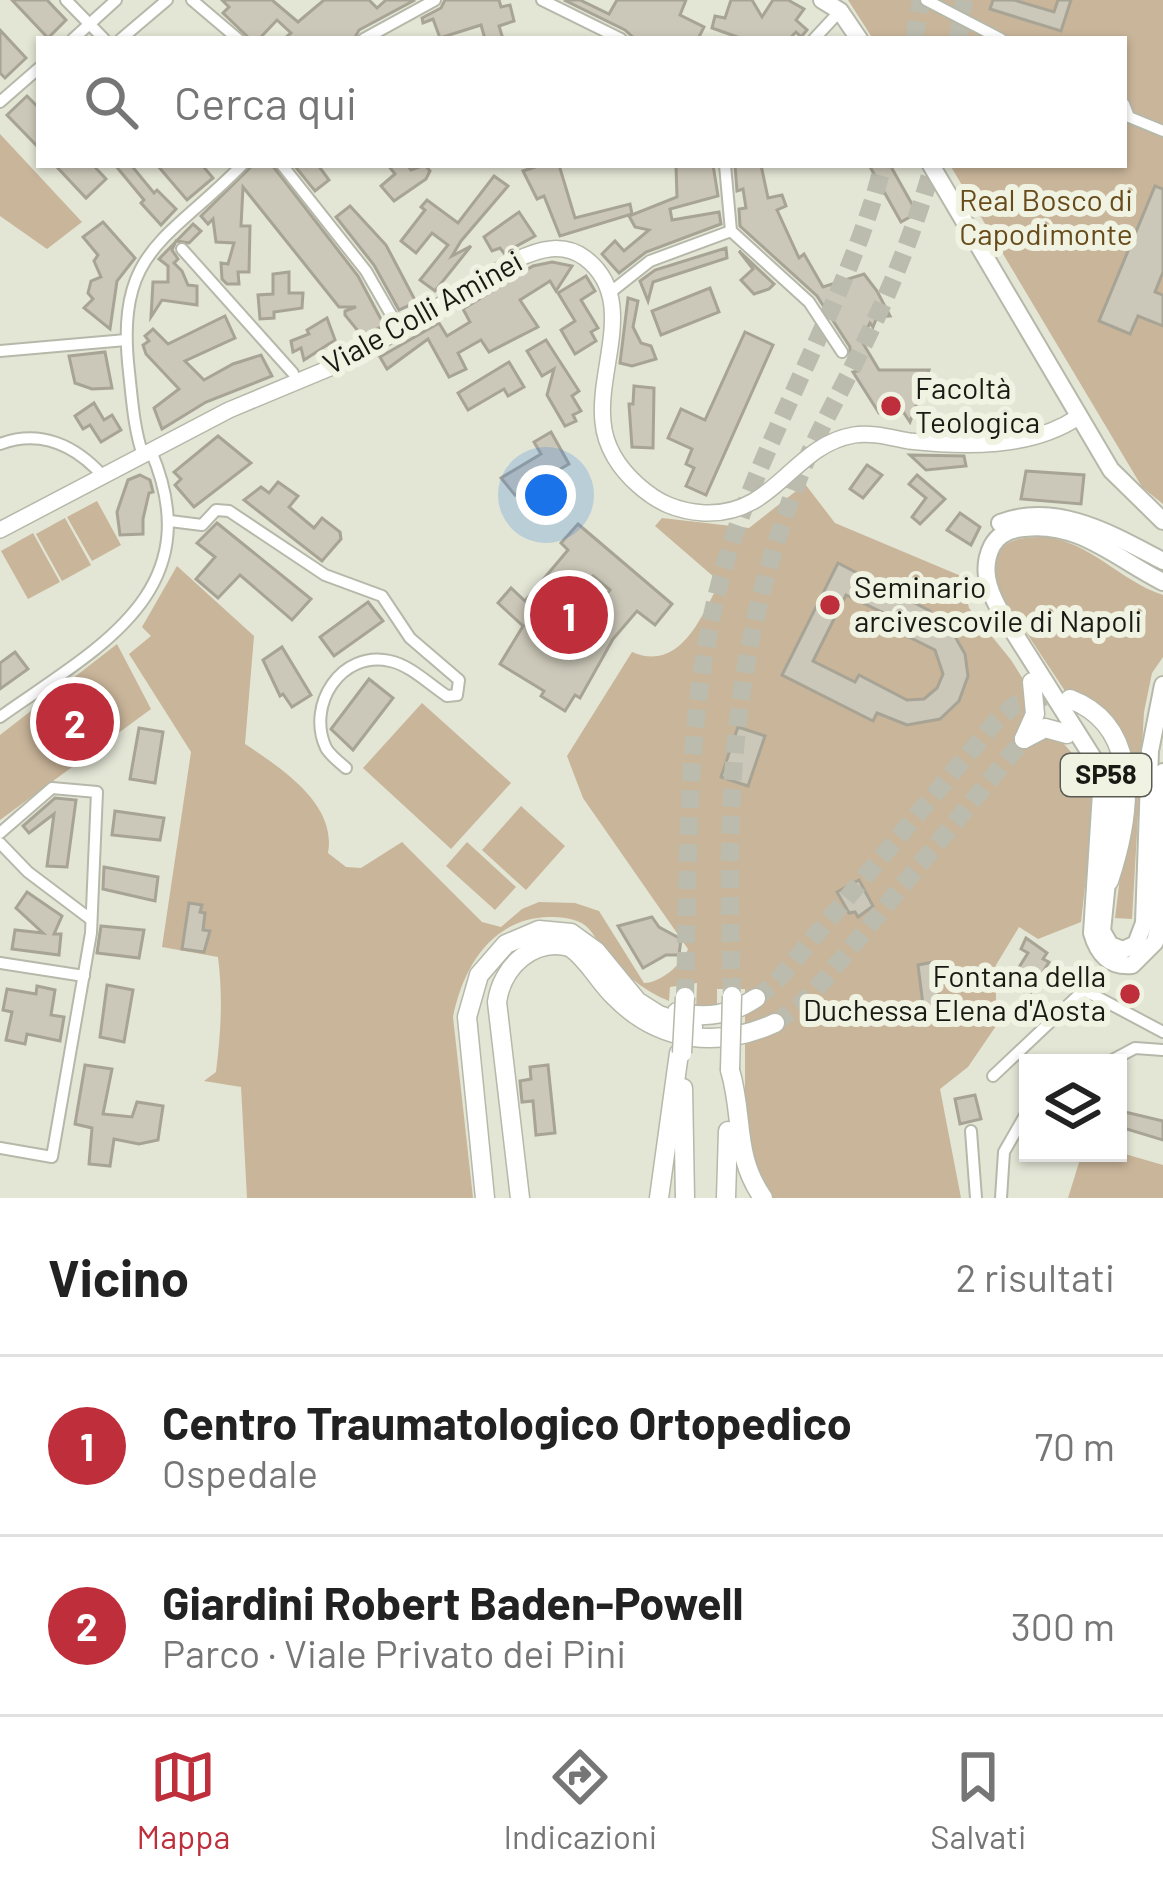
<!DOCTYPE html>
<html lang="it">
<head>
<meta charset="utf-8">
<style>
	:root { --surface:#fff; --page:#f6f6f6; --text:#222; --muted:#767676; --line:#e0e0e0; --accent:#be2e3b }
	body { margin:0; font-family:Barlow,sans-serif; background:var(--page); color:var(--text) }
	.controls { position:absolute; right:36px; bottom:36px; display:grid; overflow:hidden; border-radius:0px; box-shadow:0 3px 9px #0004 }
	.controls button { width:108px; height:108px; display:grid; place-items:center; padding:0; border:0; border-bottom:3px solid var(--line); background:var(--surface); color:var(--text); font:60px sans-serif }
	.you { position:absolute; left:546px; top:495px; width:42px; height:42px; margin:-30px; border:9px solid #fff; border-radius:50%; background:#1a73e8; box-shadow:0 0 0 18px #1a73e833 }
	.badge { display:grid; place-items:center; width:78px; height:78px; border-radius:50%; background:var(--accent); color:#fff; font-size:39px; font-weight:700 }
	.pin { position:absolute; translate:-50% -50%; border:6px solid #fff; box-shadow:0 3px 12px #0006 }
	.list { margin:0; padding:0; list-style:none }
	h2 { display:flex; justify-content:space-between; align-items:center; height:156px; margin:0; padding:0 48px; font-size:51px }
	h2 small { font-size:39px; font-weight:400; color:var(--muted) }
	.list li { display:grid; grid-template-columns:78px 1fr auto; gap:36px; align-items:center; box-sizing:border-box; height:180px; padding:0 48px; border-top:3px solid var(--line) }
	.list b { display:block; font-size:45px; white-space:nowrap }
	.list p { margin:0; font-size:39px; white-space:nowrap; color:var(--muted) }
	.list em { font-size:39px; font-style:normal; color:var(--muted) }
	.icon { flex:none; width:66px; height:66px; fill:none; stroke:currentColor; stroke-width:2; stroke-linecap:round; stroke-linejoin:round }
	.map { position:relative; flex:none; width:1163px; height:1198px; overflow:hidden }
	.search { position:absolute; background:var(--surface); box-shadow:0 3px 9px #0004; left:36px; right:36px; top:36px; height:132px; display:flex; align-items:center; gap:30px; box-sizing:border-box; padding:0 42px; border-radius:0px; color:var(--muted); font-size:45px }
	.sheet { height:516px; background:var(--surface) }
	nav { display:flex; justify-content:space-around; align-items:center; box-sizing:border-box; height:168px; border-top:3px solid var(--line); background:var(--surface); font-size:33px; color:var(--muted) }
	nav a { display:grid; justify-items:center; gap:6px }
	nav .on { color:var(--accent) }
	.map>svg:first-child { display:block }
	.green { fill:#c9b59a }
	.building { fill:#ccc8b9; stroke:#a8a495; stroke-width:3; fill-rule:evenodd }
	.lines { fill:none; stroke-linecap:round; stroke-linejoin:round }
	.highway-tunnel { stroke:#bbbcae; stroke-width:18; stroke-dasharray:18 9; stroke-linecap:butt }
	.street-casing { stroke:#b6b8a9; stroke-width:14 }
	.secondary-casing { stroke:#b6b8a9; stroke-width:18 }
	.primary-casing { stroke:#b6b8a9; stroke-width:20 }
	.highway-casing { stroke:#b6b8a9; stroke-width:21 }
	.street { stroke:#fff; stroke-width:10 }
	.secondary { stroke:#fff; stroke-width:15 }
	.primary { stroke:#fff; stroke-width:16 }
	.highway { stroke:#fff; stroke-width:18 }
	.highway-bridge-casing { stroke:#b6b8a9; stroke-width:21; stroke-linecap:butt }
	.highway-bridge { stroke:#fff; stroke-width:18 }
	.poi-dot { fill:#be2e3b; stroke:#f0f2e2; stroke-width:4.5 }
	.labels { text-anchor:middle; stroke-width:12; stroke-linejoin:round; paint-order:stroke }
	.shield { fill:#f0f2e2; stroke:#5a5b52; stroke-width:3 }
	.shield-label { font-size:27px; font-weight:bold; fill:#191a14 }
	.park-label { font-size:30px; fill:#684b1a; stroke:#f0f2e2 }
	.street-label { font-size:30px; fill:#191a14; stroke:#f0f2e2 }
	.poi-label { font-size:30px; fill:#191a14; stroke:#f0f2e2; text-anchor:start }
</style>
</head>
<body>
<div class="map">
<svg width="1163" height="1198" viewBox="0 0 1163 1198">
	<rect width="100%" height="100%" fill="#e3e5d5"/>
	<!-- green -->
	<g class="green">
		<polygon points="848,0 1163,0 1163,504 1142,487 950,165 1124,165 1124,39 873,39"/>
		<polygon points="0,134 82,222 47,249 0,216"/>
		<path d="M805,484l30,39 126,53 8,32 42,52 12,19 5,24 43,49 21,36 1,27 -12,107 -43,17 -19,-12 -23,38v61l-28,41 -28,22 21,109h-188l-18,-20 -10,-27v-162h-28v22l-21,1 1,-29 -27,4 -1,14c-28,-11 -48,-30 -66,-53 -5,-6 -11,-17 -17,-22 -10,-8 -25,-9 -37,-9 -57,1 -86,50 -96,100l20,181h-226l-6,-111 -37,-6 12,-9c5,-40 7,-75 2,-115l-56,-10 29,-195 -62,-98 22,-18 -9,-9 35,-61 77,70 -9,108c36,24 92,60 83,109l18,14 15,1 41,-26 80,80 19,5 21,-18 17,-7 36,1 24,8 45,72c16,0 39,-19 44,-34l-105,-151 -16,-42 65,-104c46,20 68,-31 85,-65l-3,-10 -59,-51 7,-8 87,10z"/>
		<polygon points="97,501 121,545 92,561 67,517"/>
		<polygon points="65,518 91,565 62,581 36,534"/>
		<polygon points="33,533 60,582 28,599 1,551"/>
		<path d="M1044,537c46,4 76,44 119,58v62l-11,16 -8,39 -12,207 -17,-1 17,-137 -31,-70 -36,-20 -65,-98c-14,-43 3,-57 44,-56z"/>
		<polygon points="117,644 151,709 0,820 0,735"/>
		<polygon points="422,703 511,783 451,849 363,768"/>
		<polygon points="521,806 565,846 526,890 482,850"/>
		<polygon points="467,842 516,887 495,910 446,866"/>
		<polygon points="1118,1152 1163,1165 1163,1198 1068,1198 1082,1153"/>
	</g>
	<!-- building -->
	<g class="building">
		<polygon points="12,0 47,0 66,20 48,38"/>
		<polygon points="222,0 272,0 298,22 324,0 369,0 377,8 386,0 415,0 359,30 354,39 284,39 291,33 277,20 259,39 250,39 223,13 229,7"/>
		<polygon points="445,0 499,0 501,7 510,5 514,21 499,26 503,39 485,39 481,25 440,38 433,19 423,23 422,18 441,8"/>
		<polygon points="564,0 580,0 609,14 617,0 686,0 680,15 704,27 698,39 635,39 625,30"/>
		<polygon points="731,0 752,0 762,17 773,0 788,0 804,9 796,20 807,30 801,37 796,32 789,39 743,39 712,28 715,16 725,18"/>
		<polygon points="993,0 1014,0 1054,12 1058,0 1071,0 1061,31 990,9"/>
		<polygon points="0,30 26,58 5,78 0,73"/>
		<polygon points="27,96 39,108 39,148 7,115"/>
		<polygon points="55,165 93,165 106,179 86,198"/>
		<polygon points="115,165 131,165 154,193 157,190 176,209 161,225 141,203 144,200"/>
		<polygon points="157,165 202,165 213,178 187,200"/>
		<polygon points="253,165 272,165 358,276 384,325 363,337 345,315 345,311 356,307 339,307 243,187 241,226 250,226 249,272 238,272 239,284 227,284 222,279 221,263 228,264 234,243 216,242 213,219 208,224 201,216"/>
		<polygon points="294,165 318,165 329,180 315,191"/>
		<polygon points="388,165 407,165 411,170 425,165 430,171 426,179 394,201 381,186 395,174"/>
		<polygon points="541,165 559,165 575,218 630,204 632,214 560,236 544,196 537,199 523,171"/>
		<polygon points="676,165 713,165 718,196 670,209 672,220 719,212 721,224 646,252 619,273 602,254 615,241 624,251 649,230 635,227 629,216 677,197"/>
		<polygon points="735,165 761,165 768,198 782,195 786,206 777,210 799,258 804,254 823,287 864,274 877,291 890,316 877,317 873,327 870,323 861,340 879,370 929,370 910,422 904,413 879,413 853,372 858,371 850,358 850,347 817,296 740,226 739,209 746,208 743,189 737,191"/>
		<polygon points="869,165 890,165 917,213 901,222"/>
		<polygon points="494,176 508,186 461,241 452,256 471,246 435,291 420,280 448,245 432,233 416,253 401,241 425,210 421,207 427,200 458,223"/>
		<polygon points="1155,186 1163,189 1163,272 1155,292 1163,295 1163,326 1138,316 1130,334 1099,321"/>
		<polygon points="350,206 386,245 416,302 399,310 374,265 336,217"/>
		<polygon points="519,212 535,236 504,253 500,248 492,251 484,237"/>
		<polygon points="103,222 135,258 117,281 110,329 84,308 93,299 88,293 91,281 101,277 94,261 98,255 83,237"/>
		<polygon points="193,224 201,231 189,243 176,241 172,250 178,259 174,263 182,271 188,285 197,286 197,305 162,300 151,317 153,282 168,282 168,266 159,259"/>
		<polygon points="726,248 727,258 653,282 648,301 640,281 655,270"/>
		<polygon points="739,251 774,284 769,289 754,294 741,280 753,269"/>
		<polygon points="552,262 572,266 556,291 550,281 520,300 538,327 489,352 481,340 458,353 466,369 449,377 428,339 387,369 380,357 439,323 447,336 470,322 463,309 533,266"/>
		<polygon points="289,272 289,293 303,293 302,308 274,312 274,318 260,319 258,295 273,294 273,274"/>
		<polygon points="586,276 595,291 581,300 598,328 591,332 596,341 575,354 561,330 575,321 558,293"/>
		<polygon points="710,288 719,312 661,335 652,311"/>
		<polygon points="628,298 638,301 633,327 641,343 651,346 656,359 632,366 620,363"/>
		<polygon points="225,316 235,338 185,361 204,380 233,364 261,355 272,376 206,402 162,429 154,408 179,389 146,354 143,345 149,341 145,336 153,329 168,344"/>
		<polygon points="327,318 335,340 304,360 301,348 293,352 291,341 309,334 307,330"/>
		<polygon points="745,332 773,345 706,495 686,486 694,468 686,464 692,449 668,438 681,409 705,420"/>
		<polygon points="546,340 579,391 572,396 581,411 573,415 576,421 565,426 547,395 554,369 542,376 527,351"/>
		<polygon points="105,352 112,388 92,389 75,383 69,356"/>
		<polygon points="509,362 524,387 508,396 504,389 468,410 458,393"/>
		<polygon points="634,386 654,388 653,448 632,447 629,404 633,404"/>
		<polygon points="94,403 104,420 112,415 121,430 101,442 90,425 83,429 75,416"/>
		<polygon points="551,432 569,464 515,495 501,478 541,454 534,442"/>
		<polygon points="218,436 251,463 194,507 175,485 181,479 174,472"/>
		<polygon points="910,455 964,456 966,466 926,470"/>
		<polygon points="867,465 882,475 863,498 850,489"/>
		<polygon points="1026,471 1084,475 1081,504 1021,499"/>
		<polygon points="140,475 150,480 153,492 149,493 143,519 143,534 120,535 117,512 128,480"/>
		<polygon points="917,475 945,499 920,524 912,517 926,498 909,484"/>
		<polygon points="278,482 298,496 289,507 314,528 322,518 340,532 341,539 322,561 244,500 261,487 269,493"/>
		<polygon points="960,513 980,527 971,545 947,530"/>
		<polygon points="217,523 311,599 292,620 240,575 218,598 196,579 215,557 197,543"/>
		<path d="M578,524l94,80 -17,21 -18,-14 -24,28 -33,59 -5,-3 -10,16 -24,-15 3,-5 -44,-27 23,-38 -25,-23 13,-15 14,13 43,-51 -7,-7zM593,576l17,14 -21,25 -17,-15z"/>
		<path d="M838,563l92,48 -3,7 26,15 12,21 3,22 -9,25 -19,18 -33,6 -30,-12 -4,8 -91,-46zM846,595l44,21 -5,9 50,25 8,24 -6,14 -13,11 -17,1 -48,-25 -4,7 -42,-21z"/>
		<polygon points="368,602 383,621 334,656 320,637"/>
		<polygon points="282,647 311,695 292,707 283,694 280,696 263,660"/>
		<polygon points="15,652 28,669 0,689 0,663"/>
		<polygon points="369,679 393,698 353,750 331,729"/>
		<polygon points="738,727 765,736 748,786 721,777"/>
		<polygon points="139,728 163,732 155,783 130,779"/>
		<polygon points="55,798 76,800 67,867 47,866 54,814 29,833 23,826"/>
		<polygon points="115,811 164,818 160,840 112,835"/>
		<polygon points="104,867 158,877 155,901 103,889"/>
		<polygon points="859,880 873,906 858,917 855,912 849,913 837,892"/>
		<polygon points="27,892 62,916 54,934 61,934 59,955 12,949 15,930 43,933 16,908"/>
		<polygon points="189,903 202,905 200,912 205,913 203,930 210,931 204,952 182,949"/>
		<polygon points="652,917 659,927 681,939 679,955 666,955 643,968 618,926"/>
		<polygon points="101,926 144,930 139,958 97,953"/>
		<polygon points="1026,938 1047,953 1043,959 1049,962 1031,992 1019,986 1023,981 1014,975 1028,953 1021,949"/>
		<polygon points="933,962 942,1010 924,1013 918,965"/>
		<polygon points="107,985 133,990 124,1042 100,1037"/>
		<polygon points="37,986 55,990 51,1015 64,1017 60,1041 27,1034 25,1044 6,1040 12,1012 3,1010 7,989 36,994"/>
		<polygon points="85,1065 112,1069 103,1114 132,1117 137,1102 163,1106 158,1140 139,1144 114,1139 110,1166 89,1164 92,1128 75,1124"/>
		<polygon points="548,1065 555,1133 536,1135 533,1101 522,1102 520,1081 531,1079 530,1067"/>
		<polygon points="975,1095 981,1119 960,1124 955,1099"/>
		<polygon points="1125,1112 1163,1121 1163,1140 1120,1127"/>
	</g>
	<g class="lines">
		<!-- highway-tunnel -->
		<g class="highway-tunnel">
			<polyline points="914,39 921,0"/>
			<polyline points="958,39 964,0"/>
			<path d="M732,996c-6,-194 -4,-337 68,-521 17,-42 40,-82 60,-123 30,-60 55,-123 73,-187"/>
			<path d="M685,997c4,-148 -1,-300 43,-443 42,-133 121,-256 155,-389"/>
			<polyline points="756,998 777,981 997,720 1015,705 1047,696"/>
			<polyline points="775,1023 800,1005 824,980 1024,739"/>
		</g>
		<!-- street casing -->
		<g class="street-casing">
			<g id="street">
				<polyline points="66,0 104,39"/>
				<polyline points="192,0 238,39"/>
				<polyline points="542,0 621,39"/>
				<polyline points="926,0 1001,39"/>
				<polyline points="73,39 116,0"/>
				<polyline points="121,39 167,0"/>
				<polyline points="364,39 435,0"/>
				<polyline points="814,39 840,11"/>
				<polyline points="0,102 39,68"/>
				<polyline points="1124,104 1129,117 1163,131"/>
				<polyline points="282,165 366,271 397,325"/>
				<polyline points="725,165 731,231 809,302 842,352"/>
				<polyline points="182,249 293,373"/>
				<polyline points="612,291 650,261 731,231"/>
				<polyline points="0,351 126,340"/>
				<path d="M0,444c40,-15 75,1 103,32"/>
				<path d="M143,455c-9,-25 -11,-56 -14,-83 -14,-123 38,-130 113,-207"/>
				<path d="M170,521l32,4 14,-15 13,1 96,64 57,21 28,42 49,42 -2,15 -10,1c-17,-11 -37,-31 -57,-35 -49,-11 -84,44 -64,87 4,7 14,15 20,20"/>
				<path d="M0,717c99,-70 211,-125 151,-266"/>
				<polyline points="0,833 52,788 97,792 91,933 52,1157 0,1148"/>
				<polyline points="0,843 28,872 89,918"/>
				<polyline points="0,963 84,976"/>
				<polyline points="1107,1063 1135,1048 1163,1050"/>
				<polyline points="993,1076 1084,990 1163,1032"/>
				<polyline points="971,1131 976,1198"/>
				<polyline points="1001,1198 1004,1152 1028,1110"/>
			</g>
		</g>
		<!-- secondary casing -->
		<g class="secondary-casing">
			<path id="secondary" d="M0,530l229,-120 120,-50 167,-100c23,-11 47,-18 69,-2 53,40 12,109 18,164 2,25 17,47 35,63 20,18 39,26 66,28 72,3 87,-67 150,-78 18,-3 38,3 55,6 55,6 122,8 169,-24"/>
		</g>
		<!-- primary casing -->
		<g class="primary-casing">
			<g id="primary">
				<polyline points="822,0 840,11 859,39"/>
				<polyline points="931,165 1111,470 1163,521"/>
				<path d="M1000,523c57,-22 113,12 163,38"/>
				<path d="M1163,582c-46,-23 -84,-61 -139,-54 -13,1 -25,5 -32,18 -11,22 -4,43 7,63l110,174 5,30 -12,118 8,14 13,5 13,-6 8,-21 6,-172 13,-66"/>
				<path d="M1101,793l-9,140c6,21 18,34 40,32l23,-23 4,-17 4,-153"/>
			</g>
		</g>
		<!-- highway casing -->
		<g class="highway-casing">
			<g id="highway">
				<path d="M1070,699c76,29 59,122 39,182"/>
				<polyline points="1024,739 1035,714 1032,682"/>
				<polyline points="1024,739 1045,728 1067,734"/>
				<path d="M677,1012c29,7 54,3 79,-14"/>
				<path d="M730,1070c14,47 3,85 33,128"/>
				<polyline points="683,1088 685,1198"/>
				<polyline points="485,1198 467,1017 479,975 506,944 539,930 571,933 596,951 637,1001 659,1015 693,1027"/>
				<path d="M520,1198l-23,-196c5,-35 36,-65 73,-55 19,13 28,34 45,50 44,45 103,52 160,26"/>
				<polyline points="659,1198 679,1053"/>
				<polyline points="726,1198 728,1131"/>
			</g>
		</g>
		<!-- street -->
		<use href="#street" class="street"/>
		<!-- secondary -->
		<use href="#secondary" class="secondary"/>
		<!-- primary -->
		<use href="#primary" class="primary"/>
		<!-- highway -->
		<use href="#highway" class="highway"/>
		<!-- highway-bridge casing -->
		<g class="highway-bridge-casing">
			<g id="highway-bridge">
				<polyline points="682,1053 685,997"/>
				<polyline points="730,1070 732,996"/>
			</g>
		</g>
		<!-- highway-bridge -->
		<use href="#highway-bridge" class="highway-bridge"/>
	</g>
	<!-- markers -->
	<g class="poi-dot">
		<circle cx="891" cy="406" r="12"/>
		<circle cx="830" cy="605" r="12"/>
		<circle cx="1130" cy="994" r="12"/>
	</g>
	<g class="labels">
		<!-- shield labels -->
		<rect class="shield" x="1061" y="754" width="90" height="42" rx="9"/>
		<g class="shield-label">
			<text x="1106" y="784">SP58</text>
		</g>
		<!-- park labels -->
		<g class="park-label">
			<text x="1046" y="211">Real Bosco di<tspan x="1046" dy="34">Capodimonte</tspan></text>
		</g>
		<!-- street labels -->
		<g class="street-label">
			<text transform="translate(423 313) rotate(-29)" y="10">Viale Colli Aminei</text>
		</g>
		<!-- poi labels -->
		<g class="poi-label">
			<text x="915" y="399">Facoltà<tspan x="915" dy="34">Teologica</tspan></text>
			<text x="854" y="598">Seminario<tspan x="854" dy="34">arcivescovile di Napoli</tspan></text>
			<text x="1106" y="987" text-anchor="end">Fontana della<tspan x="1106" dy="34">Duchessa Elena d'Aosta</tspan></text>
		</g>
	</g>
</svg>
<div class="controls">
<button><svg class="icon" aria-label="layers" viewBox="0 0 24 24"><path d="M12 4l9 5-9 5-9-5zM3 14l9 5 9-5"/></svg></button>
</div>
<div class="you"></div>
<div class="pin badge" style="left:569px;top:615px">1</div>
<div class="pin badge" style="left:75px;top:722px">2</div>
<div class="search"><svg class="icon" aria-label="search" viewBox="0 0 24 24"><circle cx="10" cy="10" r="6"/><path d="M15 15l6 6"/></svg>Cerca qui</div>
</div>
<section class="sheet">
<h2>Vicino<small>2 risultati</small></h2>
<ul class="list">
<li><span class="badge">1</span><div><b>Centro Traumatologico Ortopedico</b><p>Ospedale</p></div><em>70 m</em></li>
<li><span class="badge">2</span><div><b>Giardini Robert Baden-Powell</b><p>Parco · Viale Privato dei Pini</p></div><em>300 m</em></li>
</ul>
</section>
<nav>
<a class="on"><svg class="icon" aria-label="map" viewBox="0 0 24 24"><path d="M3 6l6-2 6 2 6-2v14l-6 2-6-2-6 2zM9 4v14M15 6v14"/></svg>Mappa</a>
<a><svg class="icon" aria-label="directions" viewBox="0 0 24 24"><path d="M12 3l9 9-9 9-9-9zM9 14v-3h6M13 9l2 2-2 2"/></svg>Indicazioni</a>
<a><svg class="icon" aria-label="saved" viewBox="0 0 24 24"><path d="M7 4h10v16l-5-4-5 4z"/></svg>Salvati</a>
</nav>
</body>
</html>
